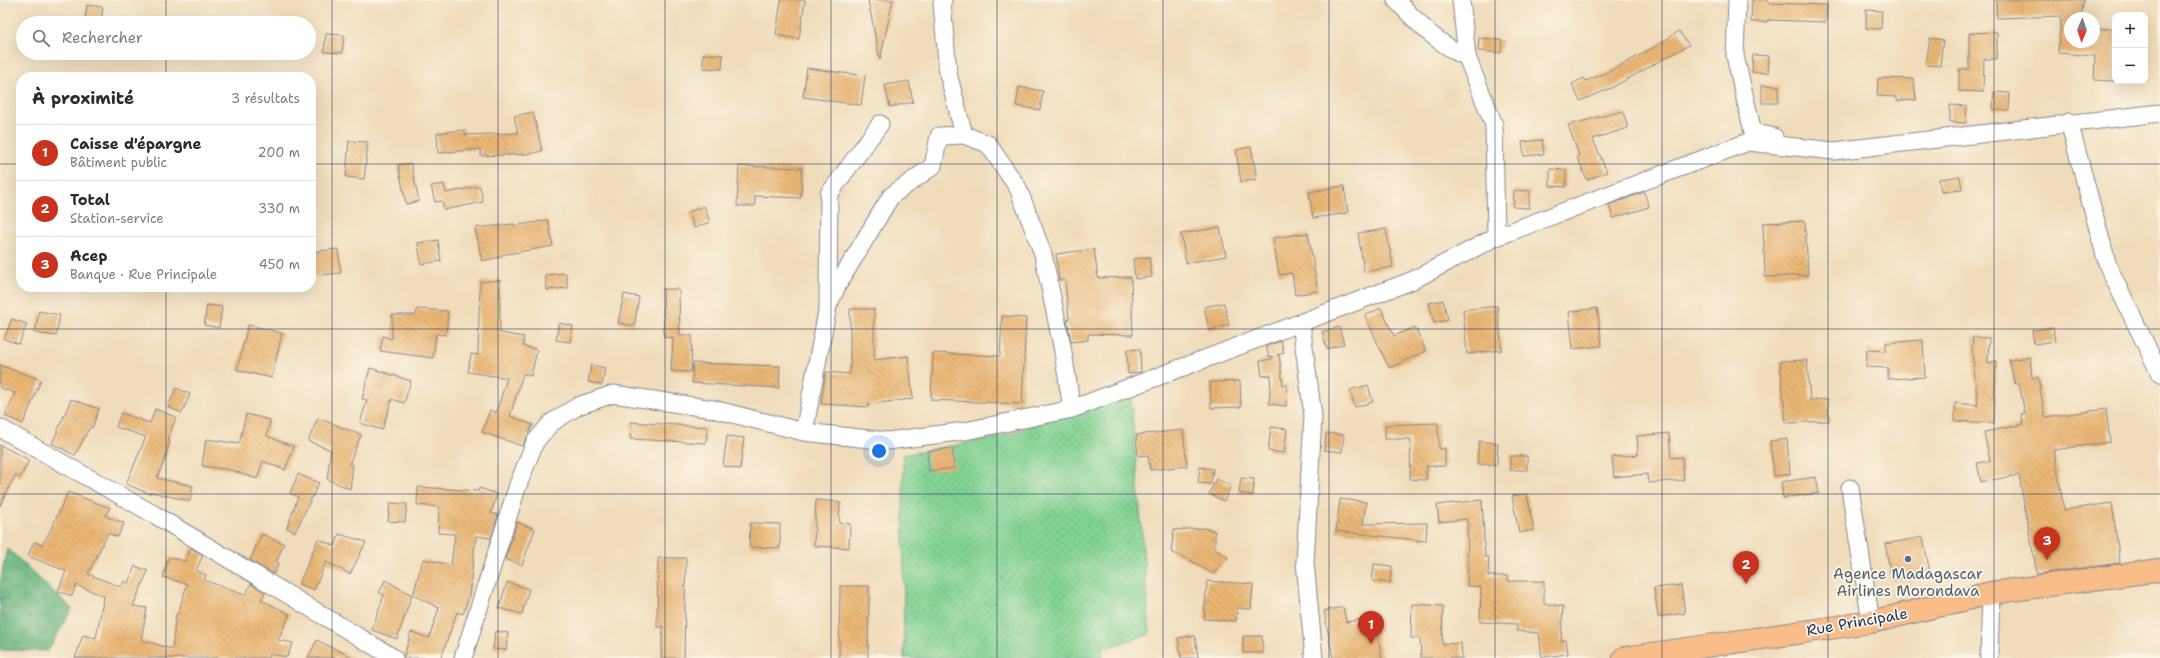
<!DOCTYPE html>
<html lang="fr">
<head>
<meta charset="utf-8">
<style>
	:root { --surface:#fff; --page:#f2f2f3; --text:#2b2b33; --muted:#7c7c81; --line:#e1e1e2; --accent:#c8321e }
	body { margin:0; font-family:"Shantell Sans",sans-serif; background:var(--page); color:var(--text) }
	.controls { position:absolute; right:12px; top:12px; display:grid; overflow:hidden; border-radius:8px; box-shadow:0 4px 16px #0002 }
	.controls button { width:36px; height:36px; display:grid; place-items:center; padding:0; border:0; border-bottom:1px solid var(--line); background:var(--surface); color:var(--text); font:20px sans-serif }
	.compass { position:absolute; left:2064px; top:12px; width:36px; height:36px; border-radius:50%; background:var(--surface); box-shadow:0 4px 16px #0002; rotate:182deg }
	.you { position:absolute; left:879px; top:451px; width:14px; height:14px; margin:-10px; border:3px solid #fff; border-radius:50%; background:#1a73e8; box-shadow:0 0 0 6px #1a73e833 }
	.badge { display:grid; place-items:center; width:26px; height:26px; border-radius:50%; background:var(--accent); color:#fff; font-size:13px; font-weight:700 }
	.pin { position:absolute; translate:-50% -33px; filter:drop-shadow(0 1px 2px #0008) }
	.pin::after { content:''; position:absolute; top:21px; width:14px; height:12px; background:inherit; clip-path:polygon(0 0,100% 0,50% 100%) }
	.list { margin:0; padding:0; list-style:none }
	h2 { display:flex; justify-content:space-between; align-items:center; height:52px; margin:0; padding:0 16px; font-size:17px }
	h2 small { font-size:13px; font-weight:400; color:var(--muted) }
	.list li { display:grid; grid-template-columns:26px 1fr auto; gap:12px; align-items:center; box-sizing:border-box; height:56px; padding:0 16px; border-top:1px solid var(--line) }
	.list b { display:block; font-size:15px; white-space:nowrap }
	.list p { margin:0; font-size:13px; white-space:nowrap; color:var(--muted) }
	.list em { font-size:13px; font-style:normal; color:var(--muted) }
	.icon { flex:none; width:22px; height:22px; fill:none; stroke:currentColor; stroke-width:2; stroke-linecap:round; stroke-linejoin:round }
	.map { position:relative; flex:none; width:2160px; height:658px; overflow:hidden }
	.search { position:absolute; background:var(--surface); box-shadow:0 4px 16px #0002; left:16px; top:16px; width:300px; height:44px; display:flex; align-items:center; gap:10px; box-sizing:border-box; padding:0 14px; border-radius:22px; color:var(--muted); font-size:15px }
	.panel { position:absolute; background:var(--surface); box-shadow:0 4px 16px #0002; left:16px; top:72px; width:300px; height:220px; border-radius:16px }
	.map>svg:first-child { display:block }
	.grass { fill:url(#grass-dots); stroke:#4e8078 }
	.forest { fill:url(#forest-crowns); stroke:#42726e }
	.building { fill:url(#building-back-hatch) }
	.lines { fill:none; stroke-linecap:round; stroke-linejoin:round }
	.minor-casing { stroke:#86868c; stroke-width:19 }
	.major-casing { stroke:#86868c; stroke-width:24 }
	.minor { stroke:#fff; stroke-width:17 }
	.major { stroke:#f8bd89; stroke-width:22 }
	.grid { fill:none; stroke:#1b2f5e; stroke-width:1; stroke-opacity:0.55 }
	.service-dot { fill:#5c6f8a; stroke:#fcf5e5; stroke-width:1.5 }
	.labels { text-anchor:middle; stroke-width:3.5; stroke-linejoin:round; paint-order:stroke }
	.service-label { font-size:15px; fill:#4e5e75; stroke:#fcf5e5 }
	.street-label { font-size:15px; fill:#1b2f5e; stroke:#fcf5e5 }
</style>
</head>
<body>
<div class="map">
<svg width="2160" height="658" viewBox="0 0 2160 658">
	<defs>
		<pattern id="grass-dots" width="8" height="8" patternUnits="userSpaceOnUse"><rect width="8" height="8" fill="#81d293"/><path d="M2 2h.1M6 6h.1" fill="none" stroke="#69ab7b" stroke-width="1.8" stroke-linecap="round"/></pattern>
		<pattern id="forest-crowns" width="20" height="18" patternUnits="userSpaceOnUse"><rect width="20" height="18" fill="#68b47d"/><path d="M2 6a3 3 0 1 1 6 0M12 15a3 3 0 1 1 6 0" fill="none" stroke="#55936a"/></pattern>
		<pattern id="building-back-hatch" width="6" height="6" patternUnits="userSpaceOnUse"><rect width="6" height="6" fill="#ecb775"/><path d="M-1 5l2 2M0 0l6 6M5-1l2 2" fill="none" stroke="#be9563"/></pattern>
	</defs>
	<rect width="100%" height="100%" fill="#fcf5e5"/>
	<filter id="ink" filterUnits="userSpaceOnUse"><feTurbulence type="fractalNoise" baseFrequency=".025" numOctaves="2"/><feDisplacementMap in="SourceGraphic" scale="8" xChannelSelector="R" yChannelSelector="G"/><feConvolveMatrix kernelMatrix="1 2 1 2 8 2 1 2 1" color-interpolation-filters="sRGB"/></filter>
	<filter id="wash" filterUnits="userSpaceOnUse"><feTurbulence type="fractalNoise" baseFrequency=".012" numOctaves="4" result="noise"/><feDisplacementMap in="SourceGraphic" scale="16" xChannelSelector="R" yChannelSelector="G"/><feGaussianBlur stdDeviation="0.9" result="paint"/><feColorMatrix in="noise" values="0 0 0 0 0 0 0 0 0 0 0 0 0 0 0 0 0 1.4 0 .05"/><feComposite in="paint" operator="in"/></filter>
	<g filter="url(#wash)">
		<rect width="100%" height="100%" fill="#f0dcba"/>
		<!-- grass -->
		<polygon class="grass" points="1130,387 1150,634 1102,649 1103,658 904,658 903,455 1001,437"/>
		<!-- forest -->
		<polygon class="forest" points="7,548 72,609 48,651 0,650 0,583"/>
		<g id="blocks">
			<!-- building -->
			<g class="building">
				<polygon points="781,0 805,0 799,39 776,35"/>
				<polygon points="868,0 893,0 880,60"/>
				<polygon points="1752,0 1768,0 1768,3 1827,5 1826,22 1767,20 1767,22 1751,22"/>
				<polygon points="1996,0 2084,0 2081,18 2070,18 2070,42 2094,42 2094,29 2115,29 2115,81 2094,80 2095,56 2058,53 2061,16 1997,18"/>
				<polygon points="87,5 103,7 101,22 85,20"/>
				<polygon points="1866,10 1882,11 1881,29 1866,28"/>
				<polygon points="1679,31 1689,45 1611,88 1580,101 1572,84 1584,78 1586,81 1608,72 1653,48"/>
				<polygon points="1997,32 1997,59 1984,59 1983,92 1959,91 1959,69 1969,69 1969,33"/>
				<polygon points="326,34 344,35 342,53 324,52"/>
				<polygon points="1479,38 1502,40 1501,53 1478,51"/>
				<polygon points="1930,38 1943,40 1940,66 1926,65"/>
				<polygon points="703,54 723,55 722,69 703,68"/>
				<polygon points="1753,55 1769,56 1768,73 1752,72"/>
				<polygon points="807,68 865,76 861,105 803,97"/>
				<polygon points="1878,78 1914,79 1916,100 1897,101 1897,97 1877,96"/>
				<polygon points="909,81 913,102 890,107 885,85"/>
				<polygon points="1762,85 1779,86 1778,103 1762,103"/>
				<polygon points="1019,87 1043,91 1040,110 1016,106"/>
				<polygon points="1994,92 2010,93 2009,110 1993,110"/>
				<polygon points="1950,105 1967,106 1966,123 1950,122"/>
				<polygon points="1623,111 1628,128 1593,139 1607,172 1587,180 1577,157 1579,155 1568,125"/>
				<polygon points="533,112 542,151 529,154 481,156 481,149 438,153 437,133 465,130 465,135 518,133 514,116"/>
				<polygon points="1542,140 1544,154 1524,156 1522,142"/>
				<polygon points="349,141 368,142 364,179 346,177"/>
				<polygon points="1251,147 1257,179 1241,182 1236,150"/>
				<polygon points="411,163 419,201 406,204 398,165"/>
				<polygon points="739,166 802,168 801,198 755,196 755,206 737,206"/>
				<polygon points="1550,169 1566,170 1566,187 1550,186"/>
				<polygon points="1960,176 1962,190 1941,192 1939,179"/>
				<polygon points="444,184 446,193 480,186 483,202 444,210 442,201 435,202 431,186"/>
				<polygon points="1344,186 1348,213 1313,218 1309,192"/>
				<polygon points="1514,190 1530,191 1529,208 1513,207"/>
				<polygon points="1644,192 1649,207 1613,218 1609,205"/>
				<polygon points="704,206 710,222 694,228 689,212"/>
				<polygon points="548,220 553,246 501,255 501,257 482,261 475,228 514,224 514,226"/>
				<polygon points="1805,221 1808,275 1765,277 1763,223"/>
				<polygon points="1220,227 1226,256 1186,263 1181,234"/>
				<polygon points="1386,229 1393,267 1364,272 1358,233"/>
				<polygon points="1308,233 1318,291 1295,295 1292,273 1279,275 1273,238"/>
				<polygon points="438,240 441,261 421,264 418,243"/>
				<polygon points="338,249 341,273 311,276 311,252"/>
				<polygon points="1094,249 1098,278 1131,277 1133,335 1088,334 1088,340 1071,342 1067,320 1069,319 1065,280 1059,280 1056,254"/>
				<polygon points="1149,257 1152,277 1135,279 1133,259"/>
				<polygon points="566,273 568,288 547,290 545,275"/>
				<polygon points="500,280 500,333 524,337 523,346 537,350 531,376 523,374 510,416 533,425 522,446 482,432 490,410 496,413 507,378 468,372 471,354 478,355 480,282"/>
				<polygon points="663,289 679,289 680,335 692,335 691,372 671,371 673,338 664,337"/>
				<polygon points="624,294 639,297 634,326 618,323"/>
				<polygon points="1443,300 1448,320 1434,323 1429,303"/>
				<polygon points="1224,303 1229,325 1209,330 1204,307"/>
				<polygon points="207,305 222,307 219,328 204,325"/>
				<polygon points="1497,306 1502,350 1467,354 1463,310"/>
				<polygon points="1381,308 1394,336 1415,327 1426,351 1389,368 1365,316"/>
				<polygon points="1597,308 1602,346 1573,349 1569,312"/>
				<polygon points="417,309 448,311 446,335 436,334 433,358 380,351 383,336 392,339 392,315 416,315"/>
				<polygon points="850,309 874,309 874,360 908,356 913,399 869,404 868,407 821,404 826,372 850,374"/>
				<polygon points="39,311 60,315 56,336 35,333"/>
				<polygon points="1002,316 1026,318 1022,404 931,400 933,353 1000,356"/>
				<polygon points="12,319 27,324 19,344 4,339"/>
				<polygon points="559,323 573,326 570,342 556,340"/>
				<polygon points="248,325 282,333 272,378 237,370"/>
				<polygon points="1339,327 1344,344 1327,349 1322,332"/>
				<polygon points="2053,328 2055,341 2034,344 2032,330"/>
				<polygon points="1973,337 1989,338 1988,363 1996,361 1994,423 1955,421 1955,403 1978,405 1972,352"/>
				<polygon points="1923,340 1925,377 1888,379 1888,368 1866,367 1867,350 1886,351 1886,343"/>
				<polygon points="1281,341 1284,353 1277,355 1279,355 1283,385 1287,385 1286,406 1269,404 1271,375 1262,376 1260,361 1272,359 1273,356 1269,357 1266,346"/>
				<polygon points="1140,349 1141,372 1128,374 1127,350"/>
				<polygon points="2030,357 2032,378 2038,377 2045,417 2106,409 2110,442 2054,450 2064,510 2112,503 2120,563 2037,574 2019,475 1981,482 1977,463 1990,461 1984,432 2024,424 2021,414 2025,413 2019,384 2015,384 2009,360"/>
				<polygon points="1807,360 1810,400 1828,399 1829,421 1786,423 1780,361"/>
				<polygon points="693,363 780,366 779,388 692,383"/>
				<polygon points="0,365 41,380 23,424 5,416 15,393 0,388"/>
				<polygon points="591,365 605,368 602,385 588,382"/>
				<polygon points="370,368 411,381 404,403 392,399 382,430 360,423 367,400 362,399"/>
				<polygon points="1240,381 1241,407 1211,408 1210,382"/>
				<polygon points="1368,385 1373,402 1355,407 1350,390"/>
				<polygon points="176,388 190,394 182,413 168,407"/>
				<polygon points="71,399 99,409 92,428 90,427 75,455 52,444"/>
				<polygon points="155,409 176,417 168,440 170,440 165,459 157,478 193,486 190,501 151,492 150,494 126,484 146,437 116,427 121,413 150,423"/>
				<polygon points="246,414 270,420 267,436 294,447 285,470 263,461 257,479 231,470 202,466 206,439 239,444"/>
				<polygon points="318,418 361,435 349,464 353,465 350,489 327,479 331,450 308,441"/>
				<polygon points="631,422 707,427 706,443 630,439"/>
				<polygon points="1438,423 1439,449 1445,448 1445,466 1427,466 1426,480 1410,479 1411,439 1385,439 1385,425"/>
				<polygon points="1271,427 1287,429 1284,453 1268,451"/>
				<polygon points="1183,430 1187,466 1150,470 1148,455 1138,456 1136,435"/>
				<polygon points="1326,433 1344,435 1342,452 1324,450"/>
				<polygon points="1669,433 1671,458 1682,457 1684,480 1648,483 1647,474 1614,477 1612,457 1638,455 1637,436"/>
				<polygon points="727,436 744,438 740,469 723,466"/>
				<polygon points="1787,439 1790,474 1774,476 1770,441"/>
				<polygon points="1479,441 1498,443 1497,465 1477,464"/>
				<polygon points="0,445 29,460 20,478 15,475 0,506"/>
				<polygon points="952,448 954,468 929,471 927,451"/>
				<rect x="1510" y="456" width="17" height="14"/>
				<polygon points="1200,467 1213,469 1211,484 1198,483"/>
				<polygon points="298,474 319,483 295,532 287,528 298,497 290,493"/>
				<polygon points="1816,477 1819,493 1783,498 1781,482"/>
				<polygon points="1241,478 1254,479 1253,495 1239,493"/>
				<polygon points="1216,479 1231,486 1224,501 1209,494"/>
				<polygon points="418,487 478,491 479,488 497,494 491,513 498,515 491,538 476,536 469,596 463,614 457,612 441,658 404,658 404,656 411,632 429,638 439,608 413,595 423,559 451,565 455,534 438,533 439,507 417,505"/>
				<polygon points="68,492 110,508 105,516 124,523 118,537 108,533 88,574 121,587 124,581 128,583 135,566 148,571 133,606 147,608 141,640 172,649 176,614 178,614 187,584 163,577 169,557 185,561 191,548 203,555 196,570 206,575 204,580 245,595 251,584 265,592 261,600 290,614 278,640 293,643 287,657 270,654 269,658 75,658 83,635 96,638 104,596 76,585 72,596 58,591 66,571 28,556 34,542 42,545 49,533"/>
				<polygon points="1527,494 1534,530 1519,533 1512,496"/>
				<polygon points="1340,499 1366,502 1363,524 1427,523 1426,541 1336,531"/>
				<polygon points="816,500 840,502 839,523 850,524 849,548 814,546"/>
				<polygon points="1482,500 1485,557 1489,557 1488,576 1508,576 1508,581 1544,581 1544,604 1563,606 1561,641 1566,640 1568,654 1542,657 1539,633 1517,631 1517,624 1480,622 1481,587 1467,586 1468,562 1467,519 1439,522 1437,505"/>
				<polygon points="390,503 407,504 405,522 388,521"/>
				<polygon points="517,522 535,529 522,565 505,559"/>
				<polygon points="750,523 780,524 780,548 749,547"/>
				<polygon points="1203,528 1215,531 1215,549 1228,558 1213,574 1192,561 1171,552 1174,530"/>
				<polygon points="262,534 284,544 276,562 279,563 274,574 250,560"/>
				<polygon points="339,534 366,542 350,574 326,562 314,590 299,584 318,539 335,546"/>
				<polygon points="1923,537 1930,573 1892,580 1885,544"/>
				<polygon points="658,558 686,558 684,658 661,658 663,627 657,627"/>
				<polygon points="1374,564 1392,566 1390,583 1372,581"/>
				<polygon points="385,580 412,595 397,639 372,630 384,595 379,593"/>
				<polygon points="1207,581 1253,584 1251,609 1237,608 1236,621 1204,619"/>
				<polygon points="507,582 529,589 522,614 499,608"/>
				<polygon points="1681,585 1685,613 1658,617 1654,588"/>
				<polygon points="840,586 869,586 868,658 839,658"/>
				<polygon points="1412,604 1443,606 1442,644 1461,643 1462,658 1421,658 1420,638 1411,638"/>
				<polygon points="1343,607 1346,622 1374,617 1382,658 1333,658 1324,611"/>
				<polygon points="495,631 508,633 506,650 493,649"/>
				<polygon points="1195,636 1198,658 1181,658 1178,638"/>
				<polygon points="1243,636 1262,636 1263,653 1243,653"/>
				<polygon points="317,640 353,658 308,658"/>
			</g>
		</g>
	</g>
	<g filter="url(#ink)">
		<use href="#blocks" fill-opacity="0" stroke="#86868c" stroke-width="1"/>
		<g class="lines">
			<!-- minor casing -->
			<g class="minor-casing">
				<g id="minor">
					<polyline points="943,0 942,3 948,73 964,135 988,144 1018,188 1043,254 1062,346 1072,409"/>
					<path d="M1396,0c23,24 40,43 71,57l27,68 2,112"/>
					<polyline points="1461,0 1467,57"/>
					<polyline points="1737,0 1735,56 1753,132 1774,137"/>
					<polyline points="2069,122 2108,266 2160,374"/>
					<polyline points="828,302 829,194 880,124"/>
					<polyline points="1301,323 1313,416 1305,562 1314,658"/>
					<polyline points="0,428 155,515 394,658"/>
					<polyline points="804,432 828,306 837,286 891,196 933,166 939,136 964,135"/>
					<polyline points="1850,488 1871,622"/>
					<polyline points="463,658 518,485 535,442 551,423 578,406 613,394 713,409 804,432 888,441 965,431 1072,409 1411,281 1496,237 1748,142 1834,151 2160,113"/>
					<polyline points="1989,658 1991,593"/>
				</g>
			</g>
			<!-- major casing -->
			<g class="major-casing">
				<polyline id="major" points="1624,658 1871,622 1991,593 2160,570"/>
			</g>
			<!-- minor -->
			<use href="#minor" class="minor"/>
			<!-- major -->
			<use href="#major" class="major"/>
		</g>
	</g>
	<!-- grid -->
	<path class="grid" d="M166,0v23M332,0v658M498,0v658M665,0v658M831,0v658M997,0v658M1163,0v658M1329,0v658M1495,0v658M1662,0v658M1828,0v658M1994,0v658M166,53v24M0,164h21M311,164h1849M166,287v371M0,329h2160M0,494h2160"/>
	<!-- markers -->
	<circle class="service-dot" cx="1908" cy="559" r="4"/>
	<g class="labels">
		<!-- service labels -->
		<g class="service-label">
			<text x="1908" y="579">Agence Madagascar<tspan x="1908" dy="17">Airlines Morondava</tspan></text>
		</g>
		<!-- street labels -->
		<g class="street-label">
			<text transform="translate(1857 622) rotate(-10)" y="5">Rue Principale</text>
		</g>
	</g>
</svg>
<div class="controls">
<button>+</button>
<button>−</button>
</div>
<svg class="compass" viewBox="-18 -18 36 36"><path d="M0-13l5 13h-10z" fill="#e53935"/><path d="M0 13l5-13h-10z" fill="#7c7c81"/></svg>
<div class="you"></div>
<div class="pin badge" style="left:1371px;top:644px">1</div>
<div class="pin badge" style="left:1746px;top:584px">2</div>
<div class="pin badge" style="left:2047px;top:560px">3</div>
<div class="search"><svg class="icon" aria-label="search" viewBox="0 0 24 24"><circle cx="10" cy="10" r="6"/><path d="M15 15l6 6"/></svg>Rechercher</div>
<section class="panel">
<h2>À proximité<small>3 résultats</small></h2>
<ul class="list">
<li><span class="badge">1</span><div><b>Caisse d'épargne</b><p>Bâtiment public</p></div><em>200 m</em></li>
<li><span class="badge">2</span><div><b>Total</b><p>Station-service</p></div><em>330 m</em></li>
<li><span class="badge">3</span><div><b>Acep</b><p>Banque · Rue Principale</p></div><em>450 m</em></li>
</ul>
</section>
</div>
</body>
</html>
